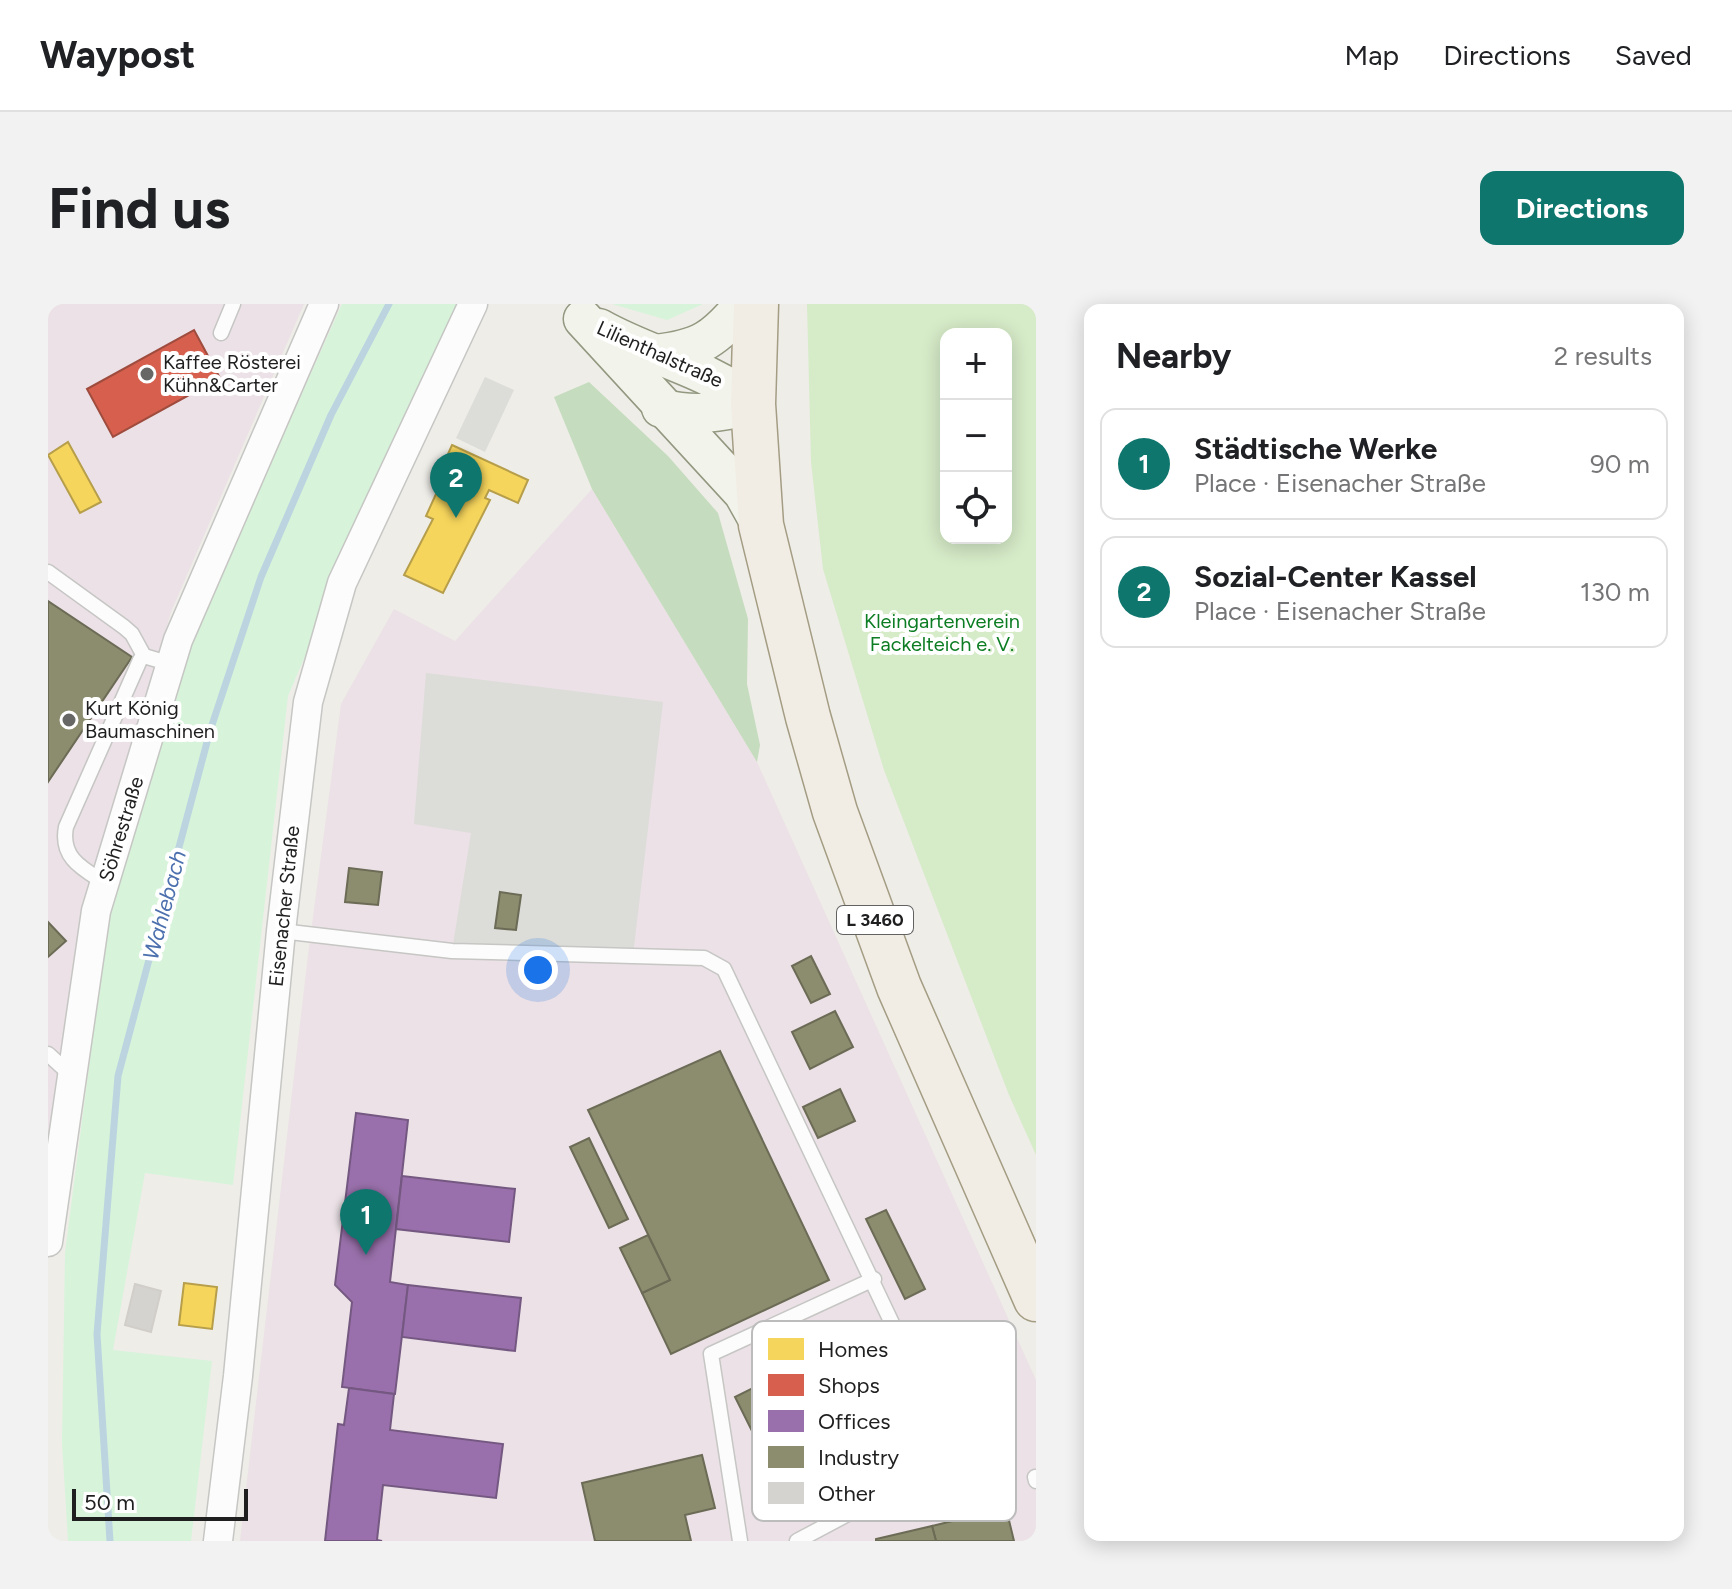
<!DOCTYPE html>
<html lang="en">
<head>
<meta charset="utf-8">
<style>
	:root { --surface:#fff; --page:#f2f2f2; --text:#202124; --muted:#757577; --line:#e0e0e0; --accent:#0f766e }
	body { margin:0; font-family:Figtree,sans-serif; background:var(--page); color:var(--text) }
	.controls { position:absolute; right:24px; top:24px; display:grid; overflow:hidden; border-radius:16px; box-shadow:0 4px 20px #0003 }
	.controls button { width:72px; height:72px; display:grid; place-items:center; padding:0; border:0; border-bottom:2px solid var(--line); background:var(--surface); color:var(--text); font:40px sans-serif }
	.scale { position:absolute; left:24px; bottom:20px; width:176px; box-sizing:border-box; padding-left:8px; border:4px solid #1f1f1f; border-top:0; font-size:22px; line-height:28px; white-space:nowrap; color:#1f1f1f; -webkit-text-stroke:6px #fff; paint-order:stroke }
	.you { position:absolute; left:490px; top:666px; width:28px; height:28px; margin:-20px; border:6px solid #fff; border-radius:50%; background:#1a73e8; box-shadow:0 0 0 12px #1a73e833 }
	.badge { display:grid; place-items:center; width:52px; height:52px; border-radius:50%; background:var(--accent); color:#fff; font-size:26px; font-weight:700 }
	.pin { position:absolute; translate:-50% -66px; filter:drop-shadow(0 2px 4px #0008) }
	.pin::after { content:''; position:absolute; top:42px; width:28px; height:24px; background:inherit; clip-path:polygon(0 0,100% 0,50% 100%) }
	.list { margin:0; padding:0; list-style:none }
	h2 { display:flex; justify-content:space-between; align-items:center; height:104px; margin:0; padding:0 32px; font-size:34px }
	h2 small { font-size:26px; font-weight:400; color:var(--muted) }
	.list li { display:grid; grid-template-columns:52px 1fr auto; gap:24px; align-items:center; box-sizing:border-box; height:112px; margin:0 16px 16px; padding:0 16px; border:2px solid var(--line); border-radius:16px }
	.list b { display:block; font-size:30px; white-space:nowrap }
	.list p { margin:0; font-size:26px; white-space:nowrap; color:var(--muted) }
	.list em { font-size:26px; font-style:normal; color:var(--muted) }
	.icon { flex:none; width:44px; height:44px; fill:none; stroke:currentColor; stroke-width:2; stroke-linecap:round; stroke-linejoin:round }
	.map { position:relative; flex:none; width:988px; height:1237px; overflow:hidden; border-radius:16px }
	header { display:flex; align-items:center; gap:48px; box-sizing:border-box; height:112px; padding:0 40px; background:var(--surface); border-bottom:2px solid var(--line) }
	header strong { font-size:38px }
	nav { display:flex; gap:44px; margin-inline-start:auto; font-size:28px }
	.intro { display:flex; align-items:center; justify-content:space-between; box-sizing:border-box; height:192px; padding:0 48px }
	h1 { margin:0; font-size:56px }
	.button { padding:20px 36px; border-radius:16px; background:var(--accent); color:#fff; font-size:28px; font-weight:700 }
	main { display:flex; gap:48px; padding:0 48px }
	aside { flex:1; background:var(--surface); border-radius:16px; box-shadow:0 4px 20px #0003 }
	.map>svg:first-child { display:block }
	.industrial { fill:#ebe1e6 }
	.grass { fill:#d6ebc8; fill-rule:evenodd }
	.forest { fill:#c5dcbe }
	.park { fill:#d7f4da }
	.parking { fill:#dcdcd9 }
	.homes { fill:#f6d55c; stroke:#b69e4a; stroke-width:2 }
	.shops { fill:#d6604d; stroke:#9f4c3f; stroke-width:2 }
	.offices { fill:#9970ab; stroke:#745881; stroke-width:2 }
	.industry { fill:#8c8c6e; stroke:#6b6b56; stroke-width:2 }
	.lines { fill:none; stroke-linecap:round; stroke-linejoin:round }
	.stream { stroke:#bcd4e0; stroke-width:7 }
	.building { fill:#d5d3cf; stroke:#d1cec9; stroke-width:2 }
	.service-casing { stroke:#c6c6c4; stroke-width:17 }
	.minor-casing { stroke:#c6c6c4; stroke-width:31 }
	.secondary-casing { stroke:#939880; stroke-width:41 }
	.primary-casing { stroke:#a49d84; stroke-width:47 }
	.service { stroke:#fcfcfc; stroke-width:14 }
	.minor { stroke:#fcfcfc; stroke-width:28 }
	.secondary { stroke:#f2f4eb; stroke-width:38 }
	.primary { stroke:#f1ede5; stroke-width:44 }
	.poi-dot { fill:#676765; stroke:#fff; stroke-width:3 }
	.labels { text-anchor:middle; stroke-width:8; stroke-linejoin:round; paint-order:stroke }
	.shield { fill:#fff; stroke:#626262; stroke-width:2 }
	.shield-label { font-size:18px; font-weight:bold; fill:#1f1f1f }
	.street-label { font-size:20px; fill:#1f1f1f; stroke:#fff }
	.poi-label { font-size:20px; fill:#1f1f1f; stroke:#fff; text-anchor:start }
	.park-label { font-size:20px; fill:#0d7d24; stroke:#fff }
	.water-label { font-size:22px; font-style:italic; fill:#4d71ae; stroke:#fff }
	.key { fill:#fff; stroke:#bcbcbc; stroke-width:2 }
	.key-label { font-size:22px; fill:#1f1f1f }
</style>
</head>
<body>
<header>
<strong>Waypost</strong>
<nav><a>Map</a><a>Directions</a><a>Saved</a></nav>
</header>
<div class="intro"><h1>Find us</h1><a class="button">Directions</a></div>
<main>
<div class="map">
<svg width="988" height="1237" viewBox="0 0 988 1237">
	<rect width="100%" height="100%" fill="#eeede8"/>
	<!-- industrial -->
	<g class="industrial">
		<polygon points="0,0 256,0 123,308 39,594 0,838"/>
		<polygon points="544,185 709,458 988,1076 988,1237 192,1237 260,651 293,400 346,305 407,337"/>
	</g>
	<!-- grass -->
	<path class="grass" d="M759,0h229v851l-27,-60 -125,-325 -61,-201 -12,-107zM898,30h60v204h-60z"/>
	<!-- forest -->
	<polygon class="forest" points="541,78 620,152 670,209 700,315 699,380 712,441 709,458 544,185 506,93"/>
	<!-- park -->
	<g class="park">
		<polygon points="294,0 408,0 240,392 185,881 97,869 65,1046 164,1057 143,1237 20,1237 14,1139 17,949 60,615 139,345"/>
		<polygon points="564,0 655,0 619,16"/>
	</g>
	<!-- parking -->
	<g class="parking">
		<polygon points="437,73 466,86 437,148 408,134"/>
		<polygon points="378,369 615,398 585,651 404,647 423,529 366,520"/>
	</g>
	<!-- homes -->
	<g class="homes">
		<polygon points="20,138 53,198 32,209 0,151"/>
		<polygon points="404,141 480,176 470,199 441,186 437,194 442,196 395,289 356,271 385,215 378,212 393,179 400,183 406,169 394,163"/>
		<polygon points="136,979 169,983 164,1025 131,1021"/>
	</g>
	<!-- shops -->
	<polygon class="shops" points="146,26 172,74 65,133 39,85"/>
	<!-- offices -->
	<g class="offices">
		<polygon points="308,809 360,816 342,978 360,981 347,1090 294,1083 304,998 287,981"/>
		<polygon points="354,872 467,885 461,938 348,925"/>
		<polygon points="360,981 473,994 467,1047 354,1033"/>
		<polygon points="301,1084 346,1090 342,1126 455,1140 448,1194 335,1181 329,1236 334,1237 277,1237 290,1120 296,1121"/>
	</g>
	<!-- industry -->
	<g class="industry">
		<polygon points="0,297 84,353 0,478"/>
		<polygon points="301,564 334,568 330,601 297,598"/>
		<polygon points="452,588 473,591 468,626 447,624"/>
		<polygon points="0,618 18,637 0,653"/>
		<polygon points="763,652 782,690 763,699 744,662"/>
		<polygon points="787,707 805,743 762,765 744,728"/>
		<polygon points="672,747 781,976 623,1050 594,989 622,976 540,806"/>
		<polygon points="792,785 807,817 770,834 755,803"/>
		<polygon points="541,834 580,915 561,924 522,843"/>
		<polygon points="838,906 877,985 857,995 818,915"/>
		<polygon points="600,931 622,976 594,989 572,944"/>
		<polygon points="819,1027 877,1143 745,1209 687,1093"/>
		<polygon points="654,1151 667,1204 637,1211 643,1237 547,1237 534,1179"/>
		<polygon points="958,1204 966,1237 888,1237 884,1222"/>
		<polygon points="884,1222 888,1237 828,1237 828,1235"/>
	</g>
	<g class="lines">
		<!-- stream -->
		<polyline class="stream" points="62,1237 49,1030 70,772 162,427 213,273 283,111 341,0"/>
	</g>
	<!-- building -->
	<polygon class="building" points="87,980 113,987 103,1028 77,1021"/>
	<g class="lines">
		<!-- service casing -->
		<g class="service-casing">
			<g id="service">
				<polyline points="173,29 185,0"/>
				<polyline points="0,268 76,323 84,330 96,352"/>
				<path d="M57,579c-22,-14 -45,-25 -39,-56l74,-167 4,-4 27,8"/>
				<polyline points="233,627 404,647 656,654 676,665 897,1131 890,1162 749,1237"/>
				<polyline points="0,750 24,772"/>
				<polyline points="987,1173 988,1177"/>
				<polyline points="692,1237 663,1050 826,975"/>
			</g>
		</g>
		<!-- minor casing -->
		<g class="minor-casing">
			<g id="minor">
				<polyline points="0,938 48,607 130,336 276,0"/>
				<polyline points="170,1237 190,1072 233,627 260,398 294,279 425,0"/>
			</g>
		</g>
		<!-- secondary casing -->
		<g class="secondary-casing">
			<g id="secondary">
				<polyline points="535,15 695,189 713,221"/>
				<path d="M551,24c51,29 108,39 154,76"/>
				<path d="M608,50c45,-5 59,-15 88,-50"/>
				<path d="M613,104c33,9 60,5 92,-4"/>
			</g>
		</g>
		<!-- primary casing -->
		<g class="primary-casing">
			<polyline id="primary" points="708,0 705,100 713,221 760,413 787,508 851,683 988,995"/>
		</g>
		<!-- service -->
		<use href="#service" class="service"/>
		<!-- minor -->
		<use href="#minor" class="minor"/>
		<!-- secondary -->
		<use href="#secondary" class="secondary"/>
		<!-- primary -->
		<use href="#primary" class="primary"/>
	</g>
	<!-- markers -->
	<g class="poi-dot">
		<circle cx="99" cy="70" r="8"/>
		<circle cx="21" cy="416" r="8"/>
	</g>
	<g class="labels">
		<!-- shield labels -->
		<rect class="shield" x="789" y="602" width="76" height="28" rx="6"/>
		<g class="shield-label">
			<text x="827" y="622">L 3460</text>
		</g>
		<!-- street labels -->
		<g class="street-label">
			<text transform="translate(612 50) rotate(24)" y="7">Lilienthalstraße</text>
			<text transform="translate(73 525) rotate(-73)" y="7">Söhrestraße</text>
			<text transform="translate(236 602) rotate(-84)" y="7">Eisenacher Straße</text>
		</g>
		<!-- poi labels -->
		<g class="poi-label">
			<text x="115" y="65">Kaffee Rösterei<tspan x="115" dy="23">Kühn&amp;Carter</tspan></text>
			<text x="37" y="411">Kurt König<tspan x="37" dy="23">Baumaschinen</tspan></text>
		</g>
		<!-- park labels -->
		<g class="park-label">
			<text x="894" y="324">Kleingartenverein<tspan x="894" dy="23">Fackelteich e. V.</tspan></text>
		</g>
		<!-- water labels -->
		<g class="water-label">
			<text transform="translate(116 601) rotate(-75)" y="8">Wahlebach</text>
		</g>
	</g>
	<!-- legend -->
	<rect x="704" y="1017" width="264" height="200" rx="12" class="key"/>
	<rect x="720" y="1034" width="36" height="22" fill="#f6d55c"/>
	<rect x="720" y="1070" width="36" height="22" fill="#d6604d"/>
	<rect x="720" y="1106" width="36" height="22" fill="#9970ab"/>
	<rect x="720" y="1142" width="36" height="22" fill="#8c8c6e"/>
	<rect x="720" y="1178" width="36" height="22" fill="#d5d3cf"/>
	<g class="key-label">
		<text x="770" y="1053">Homes</text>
		<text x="770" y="1089">Shops</text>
		<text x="770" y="1125">Offices</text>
		<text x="770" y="1161">Industry</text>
		<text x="770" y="1197">Other</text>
	</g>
</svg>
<div class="controls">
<button>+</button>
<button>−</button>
<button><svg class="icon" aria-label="locate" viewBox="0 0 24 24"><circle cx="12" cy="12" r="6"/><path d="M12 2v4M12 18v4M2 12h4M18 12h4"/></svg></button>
</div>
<div class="scale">50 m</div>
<div class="you"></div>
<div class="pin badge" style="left:318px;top:951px">1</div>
<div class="pin badge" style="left:408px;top:214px">2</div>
</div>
<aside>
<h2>Nearby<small>2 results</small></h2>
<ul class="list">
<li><span class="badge">1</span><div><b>Städtische Werke</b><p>Place · Eisenacher Straße</p></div><em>90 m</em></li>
<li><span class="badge">2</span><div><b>Sozial-Center Kassel</b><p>Place · Eisenacher Straße</p></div><em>130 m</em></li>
</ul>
</aside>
</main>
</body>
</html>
